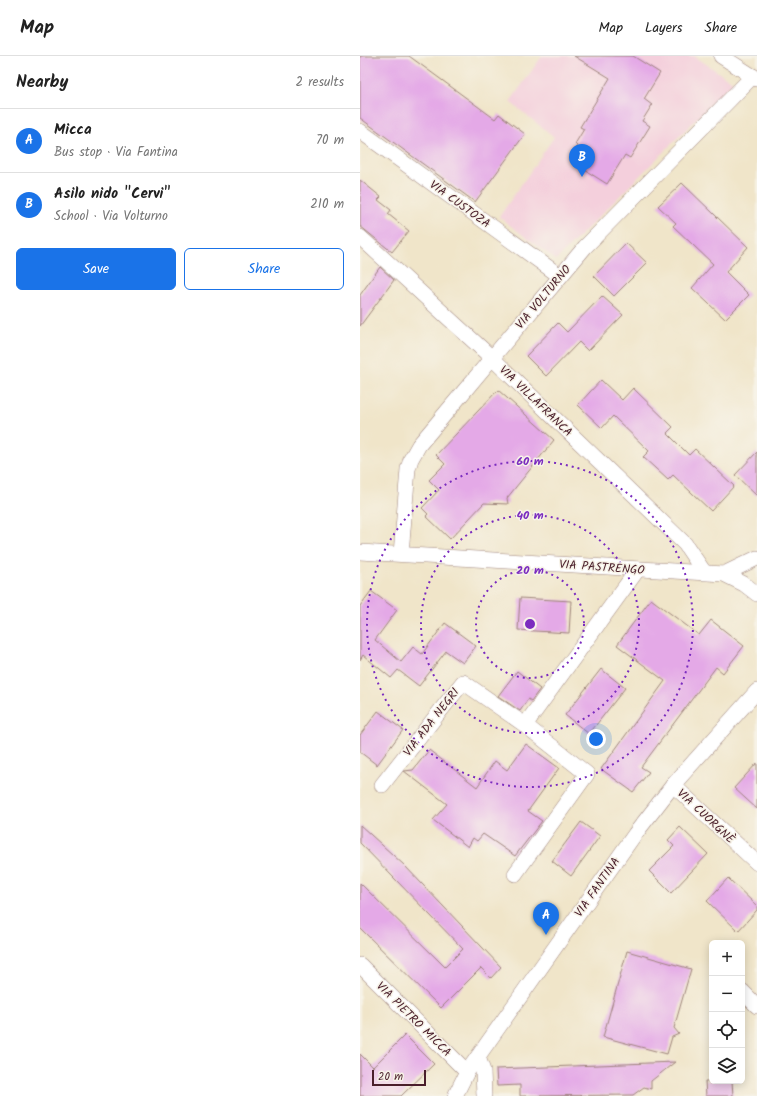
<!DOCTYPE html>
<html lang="en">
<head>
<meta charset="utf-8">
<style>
	:root { --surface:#fff; --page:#f6f6f6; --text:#222; --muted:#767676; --line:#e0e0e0; --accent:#1a73e8 }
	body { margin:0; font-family:Kalam,sans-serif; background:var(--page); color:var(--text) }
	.controls { position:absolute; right:12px; bottom:12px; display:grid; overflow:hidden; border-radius:6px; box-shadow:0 2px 10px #0003 }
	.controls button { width:36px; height:36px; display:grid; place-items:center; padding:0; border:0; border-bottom:1px solid var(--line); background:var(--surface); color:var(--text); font:20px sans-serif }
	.scale { position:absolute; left:12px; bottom:10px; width:54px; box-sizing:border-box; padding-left:4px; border:2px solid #4a1f2b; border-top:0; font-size:11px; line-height:14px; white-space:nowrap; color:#4a1f2b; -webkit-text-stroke:3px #f7f3e8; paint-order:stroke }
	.you { position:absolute; left:236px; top:683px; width:14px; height:14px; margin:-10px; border:3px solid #fff; border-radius:50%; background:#1a73e8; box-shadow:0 0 0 6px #1a73e833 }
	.badge { display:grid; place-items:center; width:26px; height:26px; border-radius:50%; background:var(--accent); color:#fff; font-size:13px; font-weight:700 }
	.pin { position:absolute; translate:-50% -33px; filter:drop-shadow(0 1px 2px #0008) }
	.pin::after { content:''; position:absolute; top:21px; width:14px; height:12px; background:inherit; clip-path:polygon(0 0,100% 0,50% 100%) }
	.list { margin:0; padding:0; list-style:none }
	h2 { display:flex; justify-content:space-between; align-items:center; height:52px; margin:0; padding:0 16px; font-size:17px }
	h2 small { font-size:13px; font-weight:400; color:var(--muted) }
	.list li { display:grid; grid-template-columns:26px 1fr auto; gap:12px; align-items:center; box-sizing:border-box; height:64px; padding:0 16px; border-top:1px solid var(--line) }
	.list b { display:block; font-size:15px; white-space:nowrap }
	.list p { margin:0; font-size:13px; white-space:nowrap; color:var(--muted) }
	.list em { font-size:13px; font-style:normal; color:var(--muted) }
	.actions { display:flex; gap:8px; padding:12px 16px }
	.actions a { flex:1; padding:9px 0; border:1px solid var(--accent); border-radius:6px; text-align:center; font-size:14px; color:var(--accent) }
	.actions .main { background:var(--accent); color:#fff }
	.icon { flex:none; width:22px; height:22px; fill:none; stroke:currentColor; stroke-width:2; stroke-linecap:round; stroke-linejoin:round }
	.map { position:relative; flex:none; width:397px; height:1040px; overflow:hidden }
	header { display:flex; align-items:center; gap:24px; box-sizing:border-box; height:56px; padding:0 20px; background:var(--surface); border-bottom:1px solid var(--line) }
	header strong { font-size:19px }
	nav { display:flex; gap:22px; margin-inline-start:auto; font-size:14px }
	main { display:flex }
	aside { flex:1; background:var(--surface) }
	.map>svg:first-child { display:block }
	.built { fill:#f4cfdc }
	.building { fill:#e4a9e7 }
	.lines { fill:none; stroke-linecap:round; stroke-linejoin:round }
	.minor-casing { stroke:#9d827a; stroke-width:16 }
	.minor { stroke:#fff; stroke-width:15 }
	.ring { fill:none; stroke:#7b2cbf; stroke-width:2; stroke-dasharray:2 4 }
	.labels { text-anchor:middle; stroke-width:3; stroke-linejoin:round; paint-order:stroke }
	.street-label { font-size:12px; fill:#4a1f2b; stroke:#f7f3e8 }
	.centre { fill:#7b2cbf; stroke:#f7f3e8; stroke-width:2 }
	.ring-label { font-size:12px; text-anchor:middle; font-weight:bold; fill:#7b2cbf; stroke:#f7f3e8; stroke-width:3; stroke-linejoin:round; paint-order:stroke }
</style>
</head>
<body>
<header>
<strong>Map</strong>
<nav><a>Map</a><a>Layers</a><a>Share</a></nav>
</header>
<main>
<aside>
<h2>Nearby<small>2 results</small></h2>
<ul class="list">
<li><span class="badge">A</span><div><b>Micca</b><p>Bus stop · Via Fantina</p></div><em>70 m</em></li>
<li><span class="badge">B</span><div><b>Asilo nido &quot;Cervi&quot;</b><p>School · Via Volturno</p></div><em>210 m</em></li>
</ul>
<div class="actions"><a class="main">Save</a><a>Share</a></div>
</aside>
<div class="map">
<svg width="397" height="1040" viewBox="0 0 397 1040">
	<rect width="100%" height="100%" fill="#f7f3e8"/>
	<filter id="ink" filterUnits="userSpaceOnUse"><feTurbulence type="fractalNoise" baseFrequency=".025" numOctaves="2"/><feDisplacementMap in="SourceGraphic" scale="8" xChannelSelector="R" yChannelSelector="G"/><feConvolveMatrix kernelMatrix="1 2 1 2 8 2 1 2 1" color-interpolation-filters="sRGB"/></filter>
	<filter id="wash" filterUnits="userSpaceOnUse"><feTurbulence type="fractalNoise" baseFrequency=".012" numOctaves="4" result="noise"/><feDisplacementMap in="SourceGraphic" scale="16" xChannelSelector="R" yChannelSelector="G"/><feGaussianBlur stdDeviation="0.9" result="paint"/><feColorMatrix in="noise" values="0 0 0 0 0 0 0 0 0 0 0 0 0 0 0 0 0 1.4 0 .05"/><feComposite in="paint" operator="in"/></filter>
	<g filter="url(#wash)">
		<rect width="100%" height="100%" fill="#f0e5c9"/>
		<!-- built -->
		<polygon class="built" points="182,0 334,0 373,26 196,204 139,161 194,81 150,46"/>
		<g id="blocks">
			<!-- building -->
			<g class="building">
				<polygon points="0,0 49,0 135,63 139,58 165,78 115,146 0,62"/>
				<polygon points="214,0 273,0 300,17 284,43 292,49 282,65 290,70 270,102 265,99 247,128 209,104 217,90 215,88 224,73 220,71 250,22"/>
				<polygon points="0,124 21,141 18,144 31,154 28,158 49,175 32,196 0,170"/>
				<polygon points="322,127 388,191 366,216 389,239 365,263 332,232 353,208 313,170 316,167 298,150"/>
				<polygon points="266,187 287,207 254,240 234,220"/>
				<polygon points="20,211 34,224 0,270 0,239"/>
				<polygon points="242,240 263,259 228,295 219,286 186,320 166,300 198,267 207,276"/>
				<polygon points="241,324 262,344 273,332 313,371 307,377 329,399 335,393 374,430 351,455 313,419 308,424 283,401 289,395 253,360 242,372 218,349"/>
				<polygon points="138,334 194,384 147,442 148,448 124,447 90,483 66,460 68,458 62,452 79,434 69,424 85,408 76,399"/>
				<polygon points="397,396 397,440 375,419"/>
				<polygon points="11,535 37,554 15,584 41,606 53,591 62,598 85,567 116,590 103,607 86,595 59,630 38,614 31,622 3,599 0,604 0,550"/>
				<polygon points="160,542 211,545 209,577 158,574"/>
				<polygon points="291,543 339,579 351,564 384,590 363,617 356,611 281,711 289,716 273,736 241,713 305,625 257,589"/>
				<polygon points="241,613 265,632 229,678 205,659"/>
				<polygon points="157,615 180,633 171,645 168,643 160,655 138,640"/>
				<polygon points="18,655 43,674 17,709 0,696 0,679"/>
				<polygon points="166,688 199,712 168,755 182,765 155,800 123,778 117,785 113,782 108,791 94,780 73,764 87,748 44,715 53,714 69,694 117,731 135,705 147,714"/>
				<polygon points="397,707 397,753 374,732"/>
				<polygon points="221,766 240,780 211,820 192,805"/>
				<polygon points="0,769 44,809 141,911 131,922 121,912 81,952 0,872 0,827 85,911 103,893 0,787"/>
				<polygon points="320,771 348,798 311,837 289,815 314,790 308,784"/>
				<polygon points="368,822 397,850 397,854 378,875 347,845"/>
				<polygon points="267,895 331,913 314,972 319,978 312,981 307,998 243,981"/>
				<polygon points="45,979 74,1008 41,1040 0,1040 0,998 13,1011"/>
				<polygon points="315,1006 291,1025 291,1033 284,1031 273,1039 160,1040 160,1029 137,1030 136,1013"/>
				<polygon points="345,1025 372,1025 373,1040 346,1040"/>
			</g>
		</g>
	</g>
	<g filter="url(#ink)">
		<use href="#blocks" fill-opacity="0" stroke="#9d827a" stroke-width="1"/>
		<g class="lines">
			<!-- minor casing -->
			<g class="minor-casing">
				<g id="minor">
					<polyline points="361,0 397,23"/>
					<polyline points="0,75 200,220"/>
					<polyline points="0,181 132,302 325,488 344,516"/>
					<polyline points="0,496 364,518 384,528 397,538"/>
					<polyline points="41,498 48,413 51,403 59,389 225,191 393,20"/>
					<polyline points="364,518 397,502"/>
					<polyline points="22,729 103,626 165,669 278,513"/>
					<polyline points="313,729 397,807"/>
					<polyline points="155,818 227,718 165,669"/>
					<polyline points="0,909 107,1016"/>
					<polyline points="382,935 397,950"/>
					<polyline points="118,1001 123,1015 124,1040"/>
					<polyline points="95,1040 107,1016 275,778 313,729 397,635"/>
				</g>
			</g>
			<!-- minor -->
			<use href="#minor" class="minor"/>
		</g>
	</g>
	<!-- distance rings -->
	<g class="ring">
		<circle cx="170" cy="568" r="54"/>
		<circle cx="170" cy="568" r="109"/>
		<circle cx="170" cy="568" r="163"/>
	</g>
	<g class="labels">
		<!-- street labels -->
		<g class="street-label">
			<text transform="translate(100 148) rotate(36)" y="4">VIA CUSTOZA</text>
			<text transform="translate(183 241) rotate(-50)" y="4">VIA VOLTURNO</text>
			<text transform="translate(176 345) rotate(44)" y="4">VIA VILLAFRANCA</text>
			<text transform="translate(242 511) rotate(4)" y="4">VIA PASTRENGO</text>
			<text transform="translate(71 666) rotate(-52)" y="4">VIA ADA NEGRI</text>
			<text transform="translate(346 760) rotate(43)" y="4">VIA CUORGNÈ</text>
			<text transform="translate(237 831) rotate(-55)" y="4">VIA FANTINA</text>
			<text transform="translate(54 963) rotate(45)" y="4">VIA PIETRO MICCA</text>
		</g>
	</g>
	<circle cx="170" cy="568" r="6" class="centre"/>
	<g class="ring-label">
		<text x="170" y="409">60 m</text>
		<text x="170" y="463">40 m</text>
		<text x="170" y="518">20 m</text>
	</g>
</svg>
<div class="controls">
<button>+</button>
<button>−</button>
<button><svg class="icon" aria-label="locate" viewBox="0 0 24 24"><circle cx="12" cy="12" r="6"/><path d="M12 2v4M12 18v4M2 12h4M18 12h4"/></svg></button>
<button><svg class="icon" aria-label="layers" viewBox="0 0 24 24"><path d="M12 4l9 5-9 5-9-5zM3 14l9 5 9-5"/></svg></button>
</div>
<div class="scale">20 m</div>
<div class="you"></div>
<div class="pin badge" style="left:186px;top:879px">A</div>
<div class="pin badge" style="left:222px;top:121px">B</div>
</div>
</main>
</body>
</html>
